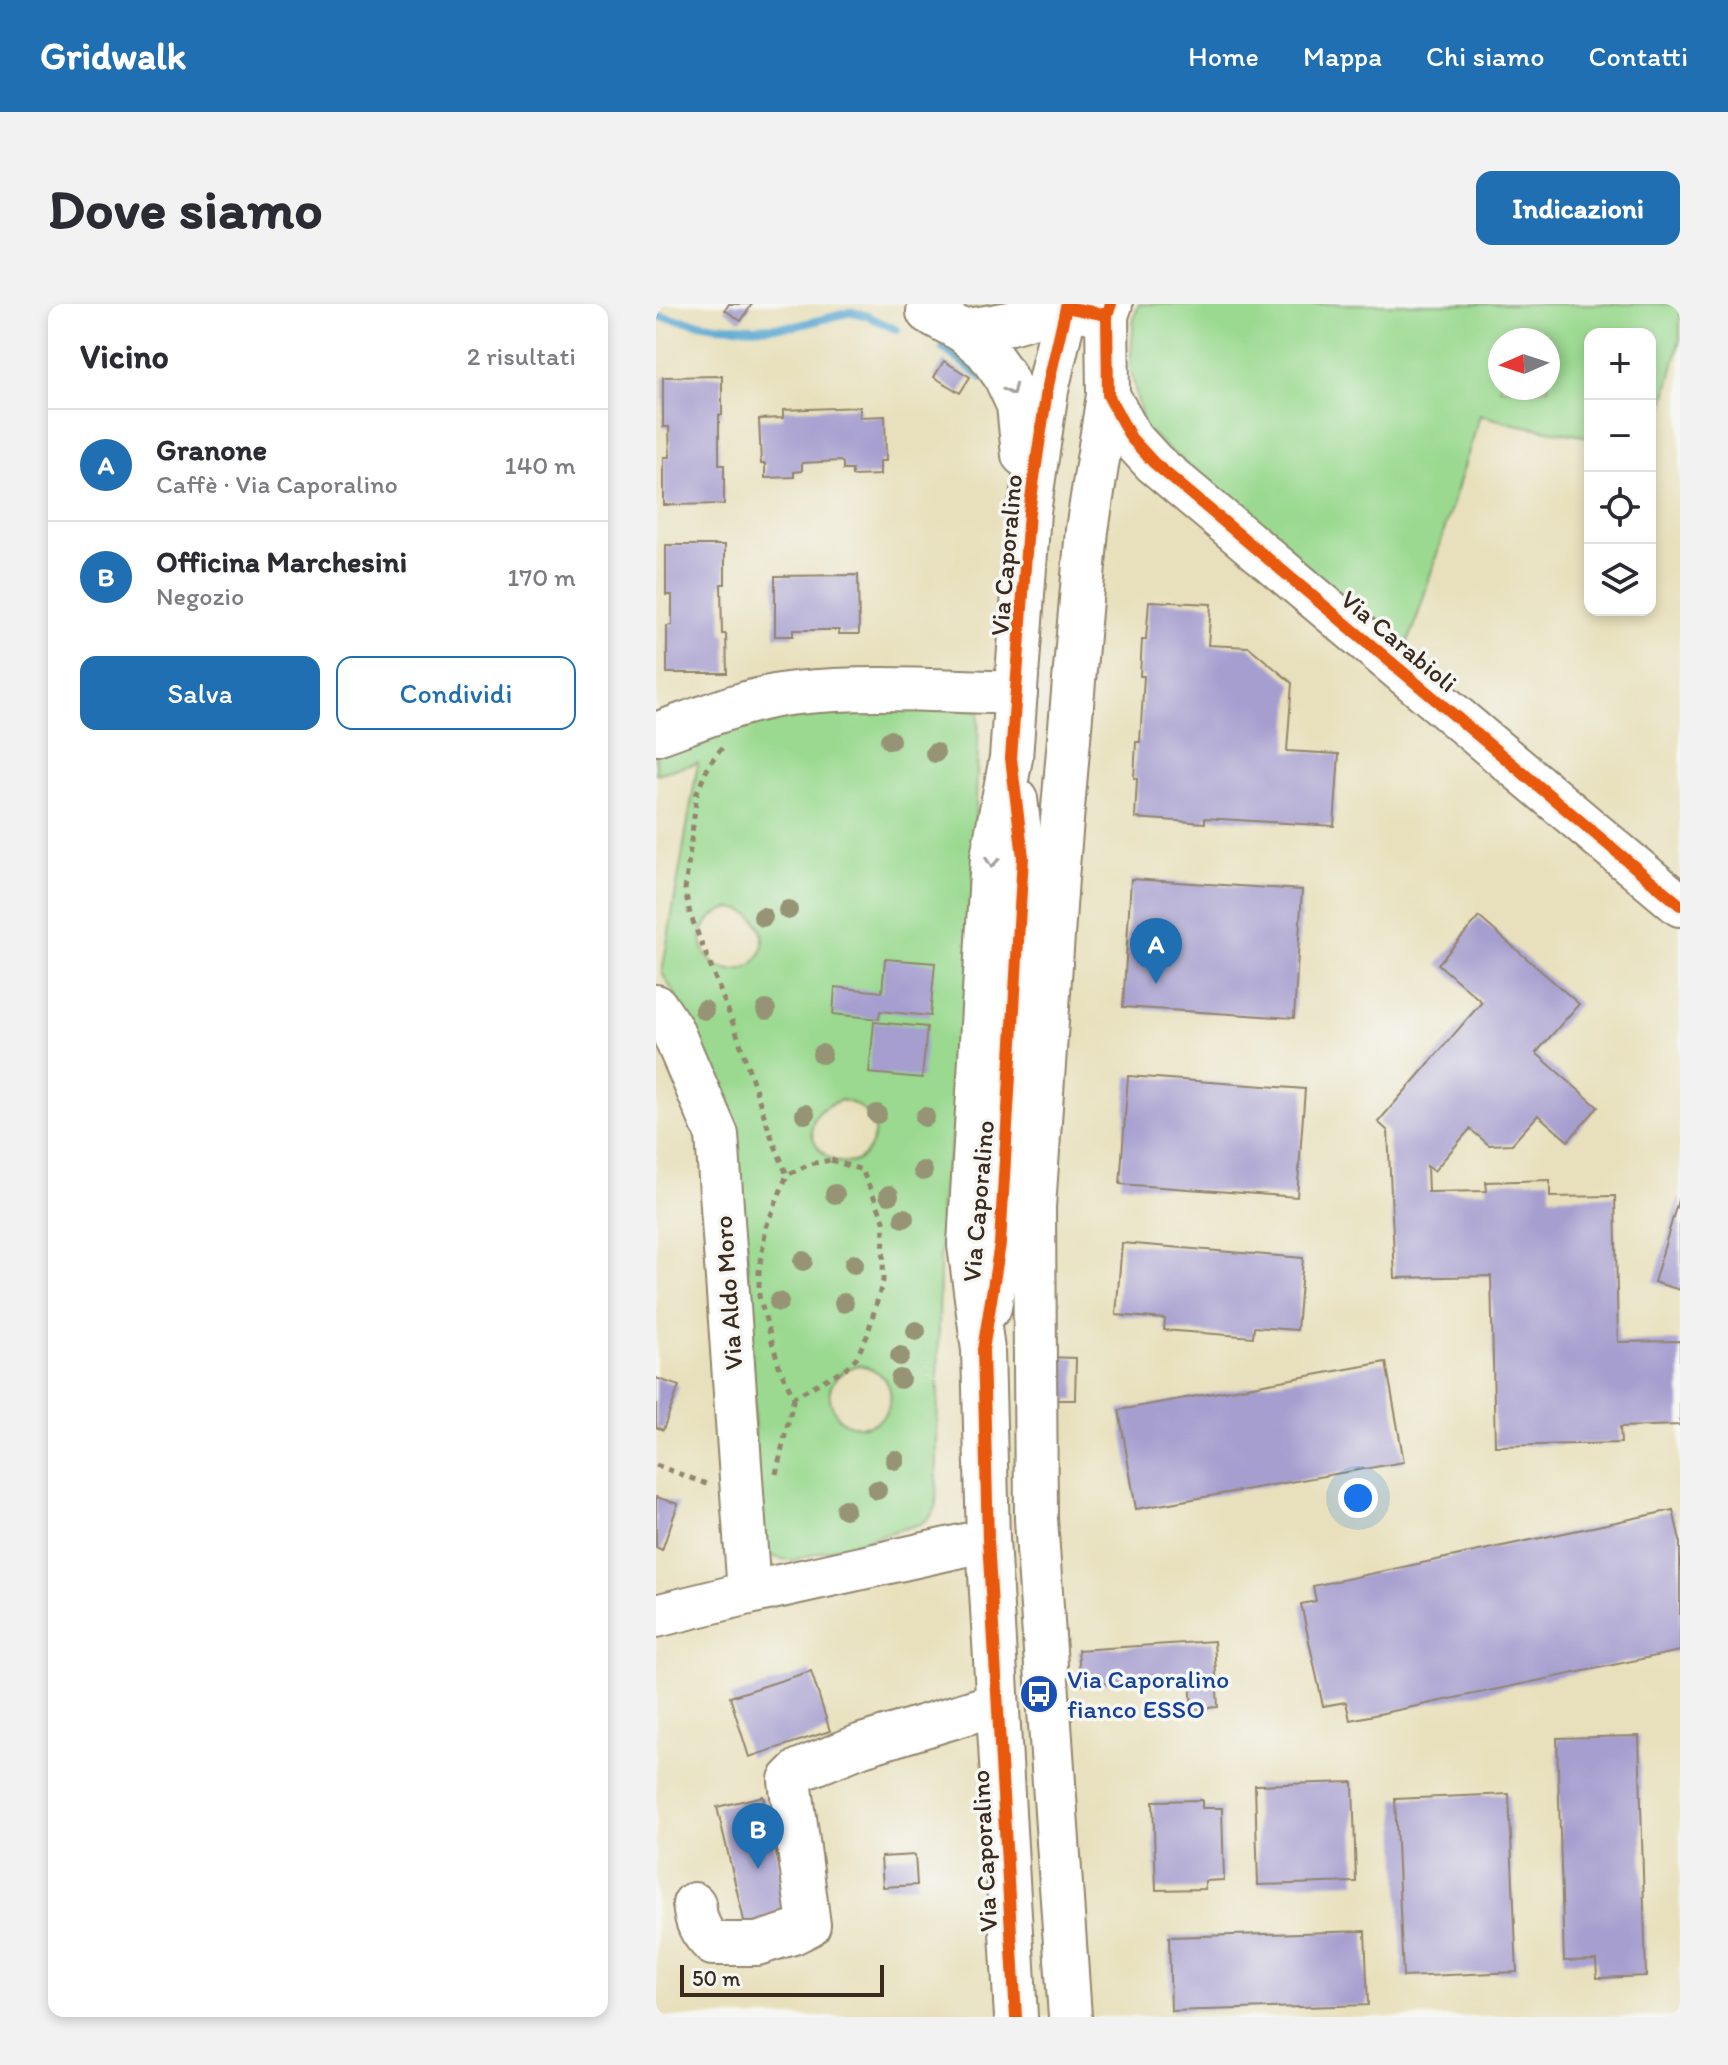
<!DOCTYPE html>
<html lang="it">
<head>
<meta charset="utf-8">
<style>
	:root { --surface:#fff; --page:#f2f2f3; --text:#2b2b33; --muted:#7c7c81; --line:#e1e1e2; --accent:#1f6fb2 }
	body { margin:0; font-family:Itim,sans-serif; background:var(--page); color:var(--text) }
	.controls { position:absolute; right:24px; top:24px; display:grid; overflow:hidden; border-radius:16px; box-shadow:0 4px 12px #0003 }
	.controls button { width:72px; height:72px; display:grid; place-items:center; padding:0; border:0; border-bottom:2px solid var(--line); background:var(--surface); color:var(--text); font:40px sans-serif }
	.compass { position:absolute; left:832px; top:24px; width:72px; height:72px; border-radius:50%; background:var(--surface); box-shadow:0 4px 12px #0003; rotate:267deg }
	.scale { position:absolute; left:24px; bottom:20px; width:204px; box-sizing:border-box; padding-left:8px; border:4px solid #3b2a1e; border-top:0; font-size:22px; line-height:28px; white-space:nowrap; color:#3b2a1e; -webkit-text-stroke:6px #f6f6f2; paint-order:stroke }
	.you { position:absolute; left:702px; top:1194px; width:28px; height:28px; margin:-20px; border:6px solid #fff; border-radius:50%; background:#1a73e8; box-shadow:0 0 0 12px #1a73e833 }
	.badge { display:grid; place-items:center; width:52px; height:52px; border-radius:50%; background:var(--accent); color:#fff; font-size:26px; font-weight:700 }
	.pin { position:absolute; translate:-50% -66px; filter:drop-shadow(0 2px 4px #0008) }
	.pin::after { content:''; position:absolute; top:42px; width:28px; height:24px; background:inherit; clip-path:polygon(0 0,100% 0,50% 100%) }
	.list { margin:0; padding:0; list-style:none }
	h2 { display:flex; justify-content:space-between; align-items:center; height:104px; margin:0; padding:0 32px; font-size:34px }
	h2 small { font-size:26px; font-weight:400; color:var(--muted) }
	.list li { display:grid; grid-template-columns:52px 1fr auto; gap:24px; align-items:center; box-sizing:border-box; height:112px; padding:0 32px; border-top:2px solid var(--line) }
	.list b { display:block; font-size:30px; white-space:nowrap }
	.list p { margin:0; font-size:26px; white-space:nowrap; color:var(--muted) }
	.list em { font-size:26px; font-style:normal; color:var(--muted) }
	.actions { display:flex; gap:16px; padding:24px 32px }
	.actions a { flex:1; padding:18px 0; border:2px solid var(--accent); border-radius:16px; text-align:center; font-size:28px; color:var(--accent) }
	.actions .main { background:var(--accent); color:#fff }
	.icon { flex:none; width:44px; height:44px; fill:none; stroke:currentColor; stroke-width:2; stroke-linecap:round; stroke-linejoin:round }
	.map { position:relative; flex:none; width:1024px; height:1713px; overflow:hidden; border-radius:16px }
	header { display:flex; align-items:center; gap:48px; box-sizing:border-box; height:112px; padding:0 40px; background:var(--accent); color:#fff }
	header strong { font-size:38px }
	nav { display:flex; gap:44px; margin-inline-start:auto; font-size:28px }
	.intro { display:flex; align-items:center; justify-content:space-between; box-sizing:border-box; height:192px; padding:0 48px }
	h1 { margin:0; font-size:56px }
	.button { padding:20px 36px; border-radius:16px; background:var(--accent); color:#fff; font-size:28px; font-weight:700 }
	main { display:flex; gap:48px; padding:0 48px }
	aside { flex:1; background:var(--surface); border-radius:16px; box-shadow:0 4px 12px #0003 }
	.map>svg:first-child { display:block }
	.green { fill:#9ad98f; stroke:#6a8256; stroke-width:2; fill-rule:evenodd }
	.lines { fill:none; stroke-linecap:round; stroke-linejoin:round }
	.stream { stroke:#54a6cf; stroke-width:8 }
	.building { fill:#a69ecf; fill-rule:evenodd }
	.minor-casing { stroke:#92856d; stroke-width:46 }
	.path { stroke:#92856d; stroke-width:5; stroke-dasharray:6 6; stroke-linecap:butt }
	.minor { stroke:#fff; stroke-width:42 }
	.cycleway-casing { stroke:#f6f6f2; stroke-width:17 }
	.cycleway { stroke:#e8590c; stroke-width:12 }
	.tree { fill:#969474 }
	.oneway { stroke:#a79f9a }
	.labels { text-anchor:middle; stroke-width:7; stroke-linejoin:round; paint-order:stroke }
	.street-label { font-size:26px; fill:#3b2a1e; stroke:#f6f6f2 }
	.transit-label { font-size:26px; fill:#164399; stroke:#f6f6f2; text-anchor:start }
</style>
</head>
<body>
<header>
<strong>Gridwalk</strong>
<nav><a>Home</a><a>Mappa</a><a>Chi siamo</a><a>Contatti</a></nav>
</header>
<div class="intro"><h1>Dove siamo</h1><a class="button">Indicazioni</a></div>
<main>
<aside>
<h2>Vicino<small>2 risultati</small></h2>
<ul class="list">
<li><span class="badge">A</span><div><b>Granone</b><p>Caffè · Via Caporalino</p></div><em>140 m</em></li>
<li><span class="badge">B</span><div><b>Officina Marchesini</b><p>Negozio</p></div><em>170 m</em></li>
</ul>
<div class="actions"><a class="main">Salva</a><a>Condividi</a></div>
</aside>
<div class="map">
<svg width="1024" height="1713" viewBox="0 0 1024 1713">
	<rect width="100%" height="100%" fill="#f6f6f2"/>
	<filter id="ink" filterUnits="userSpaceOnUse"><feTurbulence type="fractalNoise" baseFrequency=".0125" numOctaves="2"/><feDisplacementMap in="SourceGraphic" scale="16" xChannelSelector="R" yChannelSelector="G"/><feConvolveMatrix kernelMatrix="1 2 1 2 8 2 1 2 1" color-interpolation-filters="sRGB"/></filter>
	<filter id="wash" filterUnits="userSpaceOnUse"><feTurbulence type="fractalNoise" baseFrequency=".006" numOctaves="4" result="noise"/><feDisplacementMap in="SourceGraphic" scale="32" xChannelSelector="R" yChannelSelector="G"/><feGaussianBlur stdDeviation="1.8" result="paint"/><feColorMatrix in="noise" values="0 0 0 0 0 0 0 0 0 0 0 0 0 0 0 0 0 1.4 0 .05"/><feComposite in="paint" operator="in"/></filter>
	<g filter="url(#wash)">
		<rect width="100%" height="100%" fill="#e8e0bc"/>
		<!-- green -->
		<g class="green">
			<path d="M483,0h541v35l-27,109h-3v-114h-60v103l-71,-12 -39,-10 -66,213 -11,24 -259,-224 -14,-62 4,-47zM844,36h48v48h-48z"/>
			<path d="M170,404l153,2 -8,242 -12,145 -18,107 -5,303 -6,10 -10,7 -126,36c-21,0 -29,-5 -35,-25l-13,-300 -18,-119 -45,-108 -21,-35 36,-210 -42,11v-25l101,-29zM75,604c4,1 9,1 13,3 17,7 25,31 14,47 -14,18 -42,15 -52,-4 -13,-23 4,-40 25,-46zM186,796c21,5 40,20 29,44 -24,54 -101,-23 -29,-44zM203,1061c51,9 34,70 -7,60 -8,-2 -15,-7 -18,-15 -12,-23 3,-39 25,-45z"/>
		</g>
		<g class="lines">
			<!-- stream -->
			<g class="stream">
				<polyline points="0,12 60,22 98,24 140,22 195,8 212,12 241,26"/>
				<polyline points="287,44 327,74"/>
			</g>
		</g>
		<g id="blocks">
			<!-- building -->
			<g class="building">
				<polygon points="73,0 96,0 85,17 69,6"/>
				<polygon points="288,57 314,73 304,89 278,73"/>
				<polygon points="66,72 66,111 63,111 63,161 68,161 68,200 8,201 8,153 14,153 13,123 7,123 7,73"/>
				<polygon points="204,103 204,113 229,112 230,157 224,157 224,171 196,172 196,166 187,166 187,159 184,157 146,159 146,167 138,168 138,173 109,174 109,160 105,160 103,115 127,114 127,106"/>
				<polygon points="10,241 69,241 69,280 65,280 66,330 70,330 71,369 11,369 11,322 16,321 16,291 10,291"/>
				<polygon points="202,271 203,330 183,330 183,326 137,326 137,332 119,332 119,272"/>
				<polygon points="493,297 555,300 552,341 593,343 636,379 631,447 683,450 678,522 549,514 549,519 479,514 481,475 478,474 480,438 484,438 488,372 484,372 486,336 490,336"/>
				<path d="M475,575l171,11 -8,128 -171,-11zM502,622l15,2 -2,32 -15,-1z"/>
				<polygon points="823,613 923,700 880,749 942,803 912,837 882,811 856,840 833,841 814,825 778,867 771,862 772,888 831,887 830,878 894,876 894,893 959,892 962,1038 1024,1037 1024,1121 964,1123 965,1139 839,1142 835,972 739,974 732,827 722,818 826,698 782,660"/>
				<polygon points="229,655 279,659 274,712 224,707 223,715 177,710 179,683 226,688"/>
				<polygon points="218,718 271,723 266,774 213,769"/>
				<polygon points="472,772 649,785 641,893 464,880"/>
				<polygon points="1023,893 1024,894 1024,986 998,978"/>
				<polygon points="466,939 647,954 641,1026 598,1023 597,1033 508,1026 509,1015 460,1011"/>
				<polygon points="391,1053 420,1054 419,1096 390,1096"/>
				<polygon points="730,1058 748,1158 480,1205 463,1106"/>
				<polygon points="0,1074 23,1082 7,1126 0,1123"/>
				<polygon points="0,1193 22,1200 6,1246 0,1243"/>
				<polygon points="1017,1206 1024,1236 1024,1347 694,1416 690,1398 667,1402 645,1300 660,1297 657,1282"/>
				<polygon points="558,1337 562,1403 536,1405 534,1374 425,1381 422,1346"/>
				<polygon points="155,1367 174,1427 93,1453 74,1393"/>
				<polygon points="983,1432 990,1672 941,1674 940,1656 908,1657 901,1434"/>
				<polygon points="697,1478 700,1578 602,1581 599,1481"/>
				<polygon points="853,1490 861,1668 747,1673 739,1495"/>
				<polygon points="107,1492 135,1614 90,1625 61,1503"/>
				<polygon points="546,1496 546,1504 566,1504 568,1576 549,1577 549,1585 500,1586 497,1497"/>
				<polygon points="259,1551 261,1581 227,1583 225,1553"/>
				<polygon points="709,1627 712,1701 515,1707 513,1633"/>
			</g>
		</g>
	</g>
	<g filter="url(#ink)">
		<use href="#blocks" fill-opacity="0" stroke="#92856d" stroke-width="2"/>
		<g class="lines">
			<!-- minor casing -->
			<g class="minor-casing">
				<g id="minor">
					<polyline points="272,8 307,27 330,46 348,71 362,101 367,151"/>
					<polyline points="307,27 354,19 410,3 434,8"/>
					<polyline points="452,91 475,134 498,159 1024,601"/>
					<path d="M0,430c46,-16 92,-36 140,-41 73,-8 147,-2 220,0"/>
					<polyline points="0,702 16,726 61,831 93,1289"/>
					<polyline points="334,1003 344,940 347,902 367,553 360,495"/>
					<polyline points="0,1312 93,1289 332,1236"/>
					<path d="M38,1600c2,18 6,28 19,40h44l36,-11 16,-8 -19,-145 10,-10 62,-25 135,-41"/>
					<polyline points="360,1713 332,1236 327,1046 313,941 336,553 355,454 373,208 391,86 411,0"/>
					<polyline points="414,1713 380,1215 378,903 401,574 431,226 452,91 451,11 455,0"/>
				</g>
			</g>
			<!-- path -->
			<g class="path">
				<polyline points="66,444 54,459 41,488 29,586 34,610 80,727 114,829 131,871"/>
				<polygon points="175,856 206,866 228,916 227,977 211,1032 200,1054 190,1064 138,1093 124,1065 103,992 103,968 110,923 131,871 154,860"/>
				<polyline points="0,1161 53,1181"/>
				<polyline points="120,1170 138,1093"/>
			</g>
			<!-- minor -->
			<use href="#minor" class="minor"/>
			<!-- cycleway casing -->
			<g class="cycleway-casing">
				<g id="cycleway">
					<polyline points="455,0 451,11 452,91 475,134 498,159 1024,601"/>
					<polyline points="360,1713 332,1236 327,1046 344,940 367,553 355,454 373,208 391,86 410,3 451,11"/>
				</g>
			</g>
			<!-- cycleway -->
			<use href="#cycleway" class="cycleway"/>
		</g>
		<!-- trees -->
		<g class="tree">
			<circle cx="234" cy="436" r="10"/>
			<circle cx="279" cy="449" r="10"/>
			<circle cx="132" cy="606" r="10"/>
			<circle cx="107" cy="613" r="10"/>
			<circle cx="48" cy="706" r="10"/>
			<circle cx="110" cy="706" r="10"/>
			<circle cx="166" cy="750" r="10"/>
			<circle cx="149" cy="810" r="10"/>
			<circle cx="221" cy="810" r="10"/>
			<circle cx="269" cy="813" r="10"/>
			<circle cx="267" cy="867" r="10"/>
			<circle cx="179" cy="890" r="10"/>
			<circle cx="233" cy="891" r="10"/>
			<circle cx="248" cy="914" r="10"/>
			<circle cx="147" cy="957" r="10"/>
			<circle cx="198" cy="960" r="10"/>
			<circle cx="123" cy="998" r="10"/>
			<circle cx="188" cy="999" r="10"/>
			<circle cx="260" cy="1027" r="10"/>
			<circle cx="244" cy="1052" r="10"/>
			<circle cx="244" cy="1075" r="10"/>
			<circle cx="239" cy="1156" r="10"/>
			<circle cx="221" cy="1186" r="10"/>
			<circle cx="189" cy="1205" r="10"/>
		</g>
		<!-- one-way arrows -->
		<defs><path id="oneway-chevron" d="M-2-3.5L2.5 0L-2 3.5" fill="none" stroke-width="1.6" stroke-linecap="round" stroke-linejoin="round" transform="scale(2)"/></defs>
		<g class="oneway">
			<use href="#oneway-chevron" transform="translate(355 86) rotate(65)"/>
			<use href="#oneway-chevron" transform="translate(336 558) rotate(96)"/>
		</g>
	</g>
	<!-- icons -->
	<defs>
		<g id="bus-disc" transform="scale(2)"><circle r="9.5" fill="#1a4fb4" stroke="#f6f6f2"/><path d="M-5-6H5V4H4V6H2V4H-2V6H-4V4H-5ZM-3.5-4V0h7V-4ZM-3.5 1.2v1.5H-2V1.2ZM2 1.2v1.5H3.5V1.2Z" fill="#fff"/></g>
	</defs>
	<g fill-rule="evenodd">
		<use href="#bus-disc" x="383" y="1390"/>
	</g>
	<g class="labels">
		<!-- street labels -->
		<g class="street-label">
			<text transform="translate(350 251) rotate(-85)" y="9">Via Caporalino</text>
			<text transform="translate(743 337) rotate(40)" y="9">Via Carabioli</text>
			<text transform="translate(322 897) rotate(-85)" y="9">Via Caporalino</text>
			<text transform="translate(72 989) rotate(-94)" y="9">Via Aldo Moro</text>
			<text transform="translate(328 1547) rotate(-93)" y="9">Via Caporalino</text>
		</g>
		<!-- transit labels -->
		<g class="transit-label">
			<text x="411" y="1384">Via Caporalino<tspan x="411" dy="30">fianco ESSO</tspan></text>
		</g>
	</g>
</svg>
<div class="controls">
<button>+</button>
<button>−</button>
<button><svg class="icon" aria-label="locate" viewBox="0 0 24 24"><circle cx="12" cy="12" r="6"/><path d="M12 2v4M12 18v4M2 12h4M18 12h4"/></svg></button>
<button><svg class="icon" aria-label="layers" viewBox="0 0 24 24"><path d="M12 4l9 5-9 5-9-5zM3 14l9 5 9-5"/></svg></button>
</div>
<svg class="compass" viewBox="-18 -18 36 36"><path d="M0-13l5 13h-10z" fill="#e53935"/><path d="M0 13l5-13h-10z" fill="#7c7c81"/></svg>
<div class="scale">50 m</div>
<div class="you"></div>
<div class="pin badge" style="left:500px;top:680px">A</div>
<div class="pin badge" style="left:102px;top:1565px">B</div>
</div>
</main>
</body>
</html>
